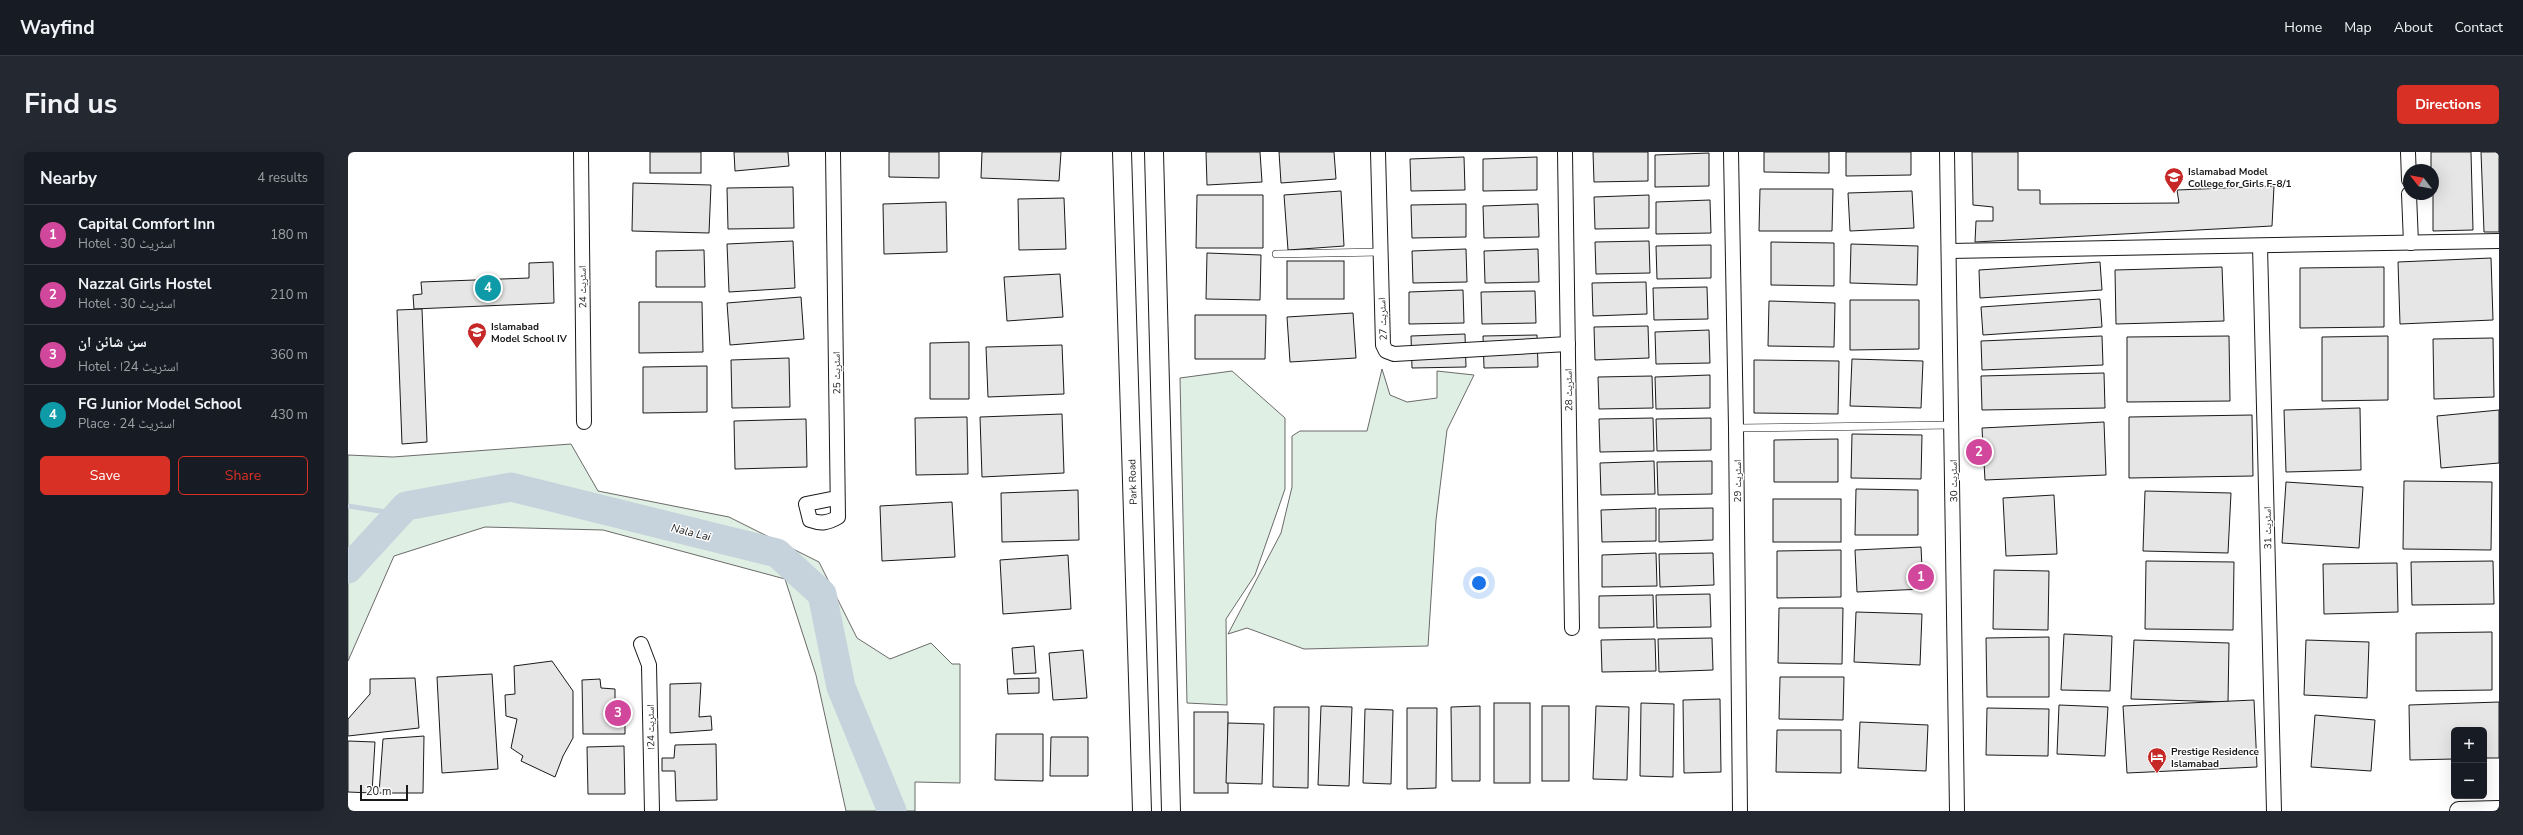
<!DOCTYPE html>
<html lang="en">
<head>
<meta charset="utf-8">
<style>
	:root { --surface:#171b24; --page:#242831; --text:#f1f3f6; --muted:#9ea1a6; --line:#363941; --accent:#d93025 }
	body { margin:0; font-family:"Nunito Sans","Noto Naskh Arabic",sans-serif; background:var(--page); color:var(--text) }
	.controls { position:absolute; right:12px; bottom:12px; display:grid; overflow:hidden; border-radius:6px; box-shadow:0 4px 16px #0002 }
	.controls button { width:36px; height:36px; display:grid; place-items:center; padding:0; border:0; border-bottom:1px solid var(--line); background:var(--surface); color:var(--text); font:20px sans-serif }
	.compass { position:absolute; left:2055px; top:12px; width:36px; height:36px; border-radius:50%; background:var(--surface); box-shadow:0 4px 16px #0002; rotate:301deg }
	.scale { position:absolute; left:12px; bottom:10px; width:48px; box-sizing:border-box; padding-left:4px; border:2px solid #1a1a1a; border-top:0; font-size:11px; line-height:14px; white-space:nowrap; color:#1a1a1a; -webkit-text-stroke:3px #fff; paint-order:stroke }
	.you { position:absolute; left:1131px; top:431px; width:14px; height:14px; margin:-10px; border:3px solid #fff; border-radius:50%; background:#1a73e8; box-shadow:0 0 0 6px #1a73e833 }
	.badge { display:grid; place-items:center; width:26px; height:26px; border-radius:50%; background:var(--accent); color:#fff; font-size:13px; font-weight:700 }
	.pin { position:absolute; translate:-50% -50%; border:2px solid #fff; box-shadow:0 1px 4px #0006 }
	.list { margin:0; padding:0; list-style:none }
	h2 { display:flex; justify-content:space-between; align-items:center; height:52px; margin:0; padding:0 16px; font-size:17px }
	h2 small { font-size:13px; font-weight:400; color:var(--muted) }
	.list li { display:grid; grid-template-columns:26px 1fr auto; gap:12px; align-items:center; box-sizing:border-box; height:60px; padding:0 16px; border-top:1px solid var(--line) }
	.list b { display:block; font-size:15px; white-space:nowrap }
	.list p { margin:0; font-size:13px; white-space:nowrap; color:var(--muted) }
	.list em { font-size:13px; font-style:normal; color:var(--muted) }
	.actions { display:flex; gap:8px; padding:12px 16px }
	.actions a { flex:1; padding:9px 0; border:1px solid var(--accent); border-radius:6px; text-align:center; font-size:14px; color:var(--accent) }
	.actions .main { background:var(--accent); color:#fff }
	.map { position:relative; flex:none; width:2151px; height:659px; overflow:hidden; border-radius:6px }
	header { display:flex; align-items:center; gap:24px; box-sizing:border-box; height:56px; padding:0 20px; background:var(--surface); border-bottom:1px solid var(--line) }
	header strong { font-size:19px }
	nav { display:flex; gap:22px; margin-inline-start:auto; font-size:14px }
	.intro { display:flex; align-items:center; justify-content:space-between; box-sizing:border-box; height:96px; padding:0 24px }
	h1 { margin:0; font-size:28px }
	.button { padding:10px 18px; border-radius:6px; background:var(--accent); color:#fff; font-size:14px; font-weight:700 }
	main { display:flex; gap:24px; padding:0 24px }
	aside { flex:1; background:var(--surface); border-radius:6px; box-shadow:0 4px 16px #0002 }
	.map>svg:first-child { display:block }
	.green { fill:#e0efe3; stroke:#6a6a6a }
	.lines { fill:none; stroke-linecap:round; stroke-linejoin:round }
	.stream { stroke:#c6d2dc; stroke-width:5 }
	.river { stroke:#c6d2dc; stroke-width:29 }
	.building { fill:#e6e6e6; stroke:#1a1a1a }
	.service-casing { stroke:#1a1a1a; stroke-width:8 }
	.minor-casing { stroke:#1a1a1a; stroke-width:16 }
	.tertiary-casing { stroke:#1a1a1a; stroke-width:20 }
	.service { stroke:#fff; stroke-width:7 }
	.minor { stroke:#fff; stroke-width:14 }
	.tertiary { stroke:#fff; stroke-width:18 }
	.labels { text-anchor:middle; stroke-width:3; stroke-linejoin:round; paint-order:stroke }
	.poi-label { font-size:10px; font-weight:bold; fill:#1a1a1a; stroke:#fff; text-anchor:start }
	.street-label { font-size:10px; fill:#1a1a1a; stroke:#fff }
	.water-label { font-size:11px; font-style:italic; fill:#1a1a1a; stroke:#fff }
</style>
</head>
<body>
<header>
<strong>Wayfind</strong>
<nav><a>Home</a><a>Map</a><a>About</a><a>Contact</a></nav>
</header>
<div class="intro"><h1>Find us</h1><a class="button">Directions</a></div>
<main>
<aside>
<h2>Nearby<small>4 results</small></h2>
<ul class="list">
<li><span class="badge" style="background:#d1479c">1</span><div><b>Capital Comfort Inn</b><p>Hotel · اسٹریٹ 30</p></div><em>180 m</em></li>
<li><span class="badge" style="background:#d1479c">2</span><div><b>Nazzal Girls Hostel</b><p>Hotel · اسٹریٹ 30</p></div><em>210 m</em></li>
<li><span class="badge" style="background:#d1479c">3</span><div><b>سن شائن ان</b><p>Hotel · اسٹریٹ 24ا</p></div><em>360 m</em></li>
<li><span class="badge" style="background:#0f9aa8">4</span><div><b>FG Junior Model School</b><p>Place · اسٹریٹ 24</p></div><em>430 m</em></li>
</ul>
<div class="actions"><a class="main">Save</a><a>Share</a></div>
</aside>
<div class="map">
<svg width="2151" height="659" viewBox="0 0 2151 659">
	<rect width="100%" height="100%" fill="#fff"/>
	<!-- green -->
	<g class="green">
		<polygon points="1034,217 1042,243 1059,250 1089,246 1089,219 1126,223 1099,278 1088,368 1080,494 956,497 899,476 880,482 933,381 944,335 944,284 952,279 1019,279"/>
		<polygon points="884,219 937,266 937,337 907,423 878,467 879,553 839,551 832,226"/>
		<polygon points="223,292 250,339 381,365 471,410 509,486 542,507 583,491 604,512 612,512 612,631 567,630 567,659 498,659 468,523 437,427 255,378 137,375 46,404 0,509 0,303 45,305"/>
	</g>
	<g class="lines">
		<!-- stream -->
		<polyline class="stream" points="0,354 51,362"/>
		<!-- river -->
		<polyline class="river" points="0,417 58,354 163,335 429,401 474,442 493,535 544,659"/>
	</g>
	<!-- building -->
	<g class="building">
		<rect x="302" y="0" width="51" height="21"/>
		<polygon points="386,0 440,0 441,14 387,19"/>
		<polygon points="541,0 591,0 591,26 541,25"/>
		<polygon points="634,0 713,0 711,29 633,26"/>
		<polygon points="858,0 912,0 914,30 859,33"/>
		<polygon points="931,0 986,0 988,27 933,31"/>
		<polygon points="1245,0 1300,0 1300,29 1246,30"/>
		<polygon points="1416,0 1481,0 1481,21 1416,20"/>
		<polygon points="1498,0 1563,0 1563,23 1498,24"/>
		<polygon points="1624,0 1670,0 1670,38 1692,38 1692,52 1831,51 1829,38 1926,34 1924,74 1627,90 1628,69 1645,69 1645,55 1625,53"/>
		<polygon points="2083,0 2123,0 2125,78 2085,79 2085,18 2083,18"/>
		<polygon points="2133,0 2151,0 2151,80 2136,80"/>
		<polygon points="1361,1 1361,34 1307,35 1307,3"/>
		<polygon points="1116,5 1117,38 1063,39 1062,7"/>
		<polygon points="1189,5 1189,38 1135,39 1135,7"/>
		<polygon points="285,31 363,33 361,81 284,79"/>
		<polygon points="445,35 446,76 380,77 379,36"/>
		<polygon points="1412,37 1485,37 1484,79 1411,79"/>
		<polygon points="993,39 996,94 940,98 936,43"/>
		<polygon points="1564,39 1566,76 1502,79 1500,41"/>
		<polygon points="849,43 915,43 915,96 848,96"/>
		<polygon points="1301,43 1301,76 1247,77 1246,45"/>
		<polygon points="716,46 718,97 671,98 670,47"/>
		<polygon points="1362,48 1363,81 1308,82 1308,50"/>
		<polygon points="598,50 599,100 536,102 535,52"/>
		<polygon points="1118,52 1118,85 1064,86 1063,53"/>
		<polygon points="1190,52 1191,85 1136,86 1135,54"/>
		<polygon points="445,89 447,136 381,140 379,92"/>
		<polygon points="1301,89 1302,121 1248,122 1247,90"/>
		<polygon points="1423,90 1486,91 1486,134 1423,133"/>
		<polygon points="1503,92 1570,94 1569,133 1502,131"/>
		<polygon points="1363,93 1363,126 1309,127 1308,94"/>
		<polygon points="1118,97 1119,130 1065,131 1064,99"/>
		<polygon points="1190,97 1191,130 1137,131 1136,99"/>
		<polygon points="356,98 357,135 308,135 308,99"/>
		<polygon points="859,101 913,103 912,148 858,147"/>
		<polygon points="2143,106 2145,168 2052,172 2050,110"/>
		<rect x="939" y="109" width="57" height="38"/>
		<polygon points="205,110 206,151 66,157 65,143 74,142 73,130 181,126 181,111"/>
		<polygon points="1752,110 1754,138 1632,146 1631,118"/>
		<polygon points="1874,115 1876,169 1768,172 1767,118"/>
		<polygon points="2036,115 2036,175 1952,176 1952,116"/>
		<polygon points="712,122 715,165 659,169 656,125"/>
		<polygon points="1298,130 1299,162 1245,164 1244,131"/>
		<polygon points="1359,135 1360,167 1306,168 1305,136"/>
		<polygon points="1115,138 1116,171 1061,172 1061,140"/>
		<polygon points="1187,139 1188,171 1134,172 1133,140"/>
		<polygon points="453,145 456,187 382,193 379,151"/>
		<polygon points="1752,147 1754,175 1635,183 1633,155"/>
		<polygon points="1502,148 1571,148 1571,197 1502,198"/>
		<polygon points="1421,149 1487,151 1486,195 1420,194"/>
		<polygon points="291,150 354,150 355,200 291,201"/>
		<polygon points="74,157 79,290 54,292 49,158"/>
		<polygon points="1005,161 1008,206 942,210 939,165"/>
		<polygon points="847,163 918,163 917,207 847,207"/>
		<polygon points="1300,174 1301,206 1247,208 1246,175"/>
		<polygon points="1361,178 1362,211 1308,212 1307,180"/>
		<polygon points="1117,182 1118,215 1064,216 1063,184"/>
		<polygon points="1189,183 1190,215 1136,216 1135,184"/>
		<polygon points="1754,184 1755,213 1634,218 1633,189"/>
		<polygon points="1881,184 1882,249 1779,250 1779,185"/>
		<polygon points="2040,184 2040,248 1974,249 1974,185"/>
		<polygon points="2145,186 2146,245 2086,247 2085,187"/>
		<polygon points="621,190 621,247 582,247 582,191"/>
		<polygon points="714,193 716,242 640,245 638,195"/>
		<polygon points="441,206 442,255 384,256 383,208"/>
		<polygon points="1504,207 1575,209 1573,256 1502,254"/>
		<polygon points="1406,208 1491,209 1490,262 1406,261"/>
		<polygon points="359,214 359,260 295,261 295,215"/>
		<polygon points="1756,221 1757,256 1634,258 1633,224"/>
		<polygon points="1362,223 1362,256 1308,257 1307,225"/>
		<polygon points="1304,224 1305,256 1251,257 1250,225"/>
		<polygon points="2012,256 2013,318 1938,320 1936,258"/>
		<polygon points="2151,258 2151,311 2093,316 2089,264"/>
		<polygon points="714,262 716,321 634,325 632,265"/>
		<polygon points="1904,263 1905,324 1781,326 1781,265"/>
		<polygon points="619,265 620,322 568,323 567,266"/>
		<polygon points="1305,266 1306,299 1252,300 1251,267"/>
		<polygon points="1363,266 1363,298 1309,299 1308,267"/>
		<polygon points="458,267 459,315 387,317 386,269"/>
		<polygon points="1756,270 1758,323 1637,328 1634,276"/>
		<polygon points="1504,282 1574,283 1573,327 1503,326"/>
		<polygon points="1490,287 1490,330 1426,330 1426,288"/>
		<polygon points="1306,309 1307,342 1253,343 1252,311"/>
		<polygon points="1364,309 1364,342 1310,343 1309,310"/>
		<polygon points="2056,329 2144,330 2143,398 2055,397"/>
		<polygon points="1938,330 2015,335 2011,396 1934,391"/>
		<polygon points="1508,337 1570,338 1570,383 1507,383"/>
		<polygon points="730,338 731,388 654,390 653,341"/>
		<polygon points="1797,339 1883,341 1880,401 1795,399"/>
		<polygon points="1706,343 1709,402 1658,404 1655,346"/>
		<rect x="1425" y="347" width="68" height="43"/>
		<polygon points="604,350 607,405 534,409 532,354"/>
		<polygon points="1308,356 1308,389 1254,390 1253,358"/>
		<polygon points="1365,356 1365,388 1311,390 1311,357"/>
		<polygon points="1573,395 1575,437 1509,440 1507,398"/>
		<polygon points="1493,398 1493,445 1429,446 1429,399"/>
		<polygon points="1308,401 1309,434 1254,435 1254,403"/>
		<polygon points="1365,401 1366,433 1312,435 1311,402"/>
		<polygon points="720,403 723,457 655,462 652,408"/>
		<polygon points="1798,409 1886,410 1885,478 1797,477"/>
		<polygon points="2145,409 2146,452 2064,453 2063,410"/>
		<polygon points="2049,411 2050,460 1976,462 1975,412"/>
		<polygon points="1646,418 1701,419 1700,478 1645,477"/>
		<polygon points="1362,442 1363,475 1309,476 1308,443"/>
		<polygon points="1305,443 1306,475 1251,476 1251,444"/>
		<polygon points="1431,456 1495,456 1494,512 1430,511"/>
		<polygon points="1508,460 1574,462 1572,513 1506,510"/>
		<polygon points="2144,480 2144,538 2068,539 2068,481"/>
		<polygon points="1716,482 1764,484 1762,539 1713,538"/>
		<polygon points="1701,485 1701,545 1639,545 1638,486"/>
		<polygon points="1364,486 1365,518 1311,520 1310,487"/>
		<polygon points="1307,487 1308,519 1254,520 1253,488"/>
		<polygon points="1786,488 1881,491 1880,550 1783,547"/>
		<polygon points="1958,488 2021,490 2019,546 1956,543"/>
		<polygon points="686,494 688,521 666,522 664,496"/>
		<polygon points="735,498 739,546 705,548 701,501"/>
		<polygon points="204,509 225,539 225,586 215,604 207,625 173,609 175,604 163,596 169,567 158,564 157,543 167,542 166,514"/>
		<polygon points="144,522 150,617 94,621 89,525"/>
		<polygon points="1432,525 1496,525 1495,568 1431,567"/>
		<polygon points="67,526 71,576 0,584 0,567 22,542 22,527"/>
		<polygon points="691,526 691,541 660,542 659,527"/>
		<polygon points="252,527 253,536 267,537 267,553 277,553 277,582 235,582 234,528"/>
		<polygon points="353,531 351,565 363,564 364,578 322,581 322,532"/>
		<polygon points="1372,547 1373,620 1336,621 1335,548"/>
		<polygon points="1906,548 1909,615 1779,621 1775,554"/>
		<polygon points="2151,550 2151,606 2136,606 2136,578 2106,578 2106,607 2062,608 2061,553"/>
		<rect x="1146" y="551" width="36" height="80"/>
		<polygon points="1293,551 1326,552 1325,625 1292,624"/>
		<polygon points="1711,553 1760,555 1757,604 1709,602"/>
		<polygon points="973,554 1004,555 1001,634 970,633"/>
		<polygon points="1132,554 1132,629 1104,629 1103,555"/>
		<rect x="1194" y="554" width="27" height="75"/>
		<polygon points="1248,554 1281,555 1279,628 1245,627"/>
		<polygon points="926,555 961,555 960,636 925,635"/>
		<polygon points="1059,556 1089,556 1088,636 1059,637"/>
		<polygon points="1639,556 1701,557 1700,604 1638,603"/>
		<polygon points="1017,557 1045,558 1043,632 1015,631"/>
		<rect x="846" y="560" width="34" height="81"/>
		<polygon points="1967,563 2027,568 2023,619 1963,615"/>
		<polygon points="1512,570 1580,573 1578,619 1510,616"/>
		<polygon points="880,571 916,572 914,632 878,631"/>
		<polygon points="1429,578 1493,578 1493,621 1428,620"/>
		<polygon points="648,582 695,582 695,629 647,628"/>
		<polygon points="76,584 75,641 31,641 35,587"/>
		<polygon points="703,585 740,585 740,624 702,624"/>
		<polygon points="0,589 27,590 24,641 0,640"/>
		<polygon points="368,592 369,648 328,649 327,619 314,619 314,606 326,606 327,593"/>
		<polygon points="276,594 277,642 240,642 239,595"/>
	</g>
	<g class="lines">
		<!-- service casing -->
		<g class="service-casing">
			<g id="service">
				<polyline points="928,102 1032,100"/>
				<polyline points="1388,276 1604,273"/>
			</g>
		</g>
		<!-- minor casing -->
		<g class="minor-casing">
			<g id="minor">
				<polyline points="233,0 236,270"/>
				<path d="M485,0l5,365c-10,6 -17,7 -28,3l-4,-16 30,-6"/>
				<polyline points="1030,0 1035,193 1038,199 1046,202 1220,192"/>
				<polyline points="1217,0 1224,476"/>
				<polyline points="1383,0 1388,276 1392,659"/>
				<polyline points="1599,0 1609,659"/>
				<polyline points="2060,0 2061,28"/>
				<polyline points="2061,42 2063,91"/>
				<polyline points="1912,94 1926,659"/>
				<polyline points="1601,99 2151,89"/>
				<polyline points="293,492 301,513 304,659"/>
			</g>
		</g>
		<!-- tertiary casing -->
		<g class="tertiary-casing">
			<g id="tertiary">
				<polyline points="774,0 794,659"/>
				<polyline points="806,0 823,659"/>
				<polyline points="2111,659 2151,658"/>
			</g>
		</g>
		<!-- service -->
		<use href="#service" class="service"/>
		<!-- minor -->
		<use href="#minor" class="minor"/>
		<!-- tertiary -->
		<use href="#tertiary" class="tertiary"/>
	</g>
	<!-- icons -->
	<defs>
		<g id="university-pin" transform="scale(1)"><path d="M0 17L-7.5 6A9.5 9.5 0 1 1 7.5 6Z" fill="#c62828" stroke="#fff"/><path d="M0-5L7-2L0 1L-7-2ZM-4 1L0 2.5L4 1V4Q0 6-4 4Z" fill="#fff"/></g>
		<g id="school-pin" transform="scale(1)"><path d="M0 17L-7.5 6A9.5 9.5 0 1 1 7.5 6Z" fill="#c62828" stroke="#fff"/><path d="M0-5L7-2L0 1L-7-2ZM-4 1L0 2.5L4 1V4Q0 6-4 4Z" fill="#fff"/></g>
		<g id="hotel-pin" transform="scale(1)"><path d="M0 17L-7.5 6A9.5 9.5 0 1 1 7.5 6Z" fill="#c62828" stroke="#fff"/><path d="M-6-4.5h1.5V1H6V5H4.5V3h-9V5H-6ZM-4 0a1.8 1.8 0 1 1 3.6 0ZM.5 0V-2.5h3Q6-2.5 6 0Z" fill="#fff"/></g>
	</defs>
	<g fill-rule="evenodd">
		<use href="#university-pin" x="1826" y="25"/>
		<use href="#school-pin" x="129" y="180"/>
		<use href="#hotel-pin" x="1809" y="605"/>
	</g>
	<g class="labels">
		<!-- poi labels -->
		<g class="poi-label">
			<text x="1840" y="23">Islamabad Model<tspan x="1840" dy="12">College for Girls F-8/1</tspan></text>
			<text x="143" y="178">Islamabad<tspan x="143" dy="12">Model School IV</tspan></text>
			<text x="1823" y="603">Prestige Residence<tspan x="1823" dy="12">Islamabad</tspan></text>
		</g>
		<!-- street labels -->
		<g class="street-label">
			<text transform="translate(234 135) rotate(-91)" y="4">اسٹریٹ 24</text>
			<text transform="translate(1034 167) rotate(-92)" y="4">اسٹریٹ 27</text>
			<text transform="translate(488 221) rotate(-91)" y="4">اسٹریٹ 25</text>
			<text transform="translate(1220 238) rotate(-91)" y="4">اسٹریٹ 28</text>
			<text transform="translate(1389 329) rotate(-90)" y="4">اسٹریٹ 29</text>
			<text transform="translate(1605 329) rotate(-91)" y="4">اسٹریٹ 30</text>
			<text transform="translate(784 330) rotate(-92)" y="4">Park Road</text>
			<text transform="translate(1919 376) rotate(-91)" y="4">اسٹریٹ 31</text>
			<text transform="translate(302 575) rotate(-91)" y="4">اسٹریٹ 24ا</text>
		</g>
		<!-- water labels -->
		<g class="water-label">
			<text transform="translate(343 380) rotate(14)" y="4">Nala Lai</text>
		</g>
	</g>
</svg>
<div class="controls">
<button>+</button>
<button>−</button>
</div>
<svg class="compass" viewBox="-18 -18 36 36"><path d="M0-13l5 13h-10z" fill="#e53935"/><path d="M0 13l5-13h-10z" fill="#9ea1a6"/></svg>
<div class="scale">20 m</div>
<div class="you"></div>
<div class="pin badge" style="left:1573px;top:425px;background:#d1479c">1</div>
<div class="pin badge" style="left:1631px;top:300px;background:#d1479c">2</div>
<div class="pin badge" style="left:270px;top:561px;background:#d1479c">3</div>
<div class="pin badge" style="left:140px;top:136px;background:#0f9aa8">4</div>
</div>
</main>
</body>
</html>
